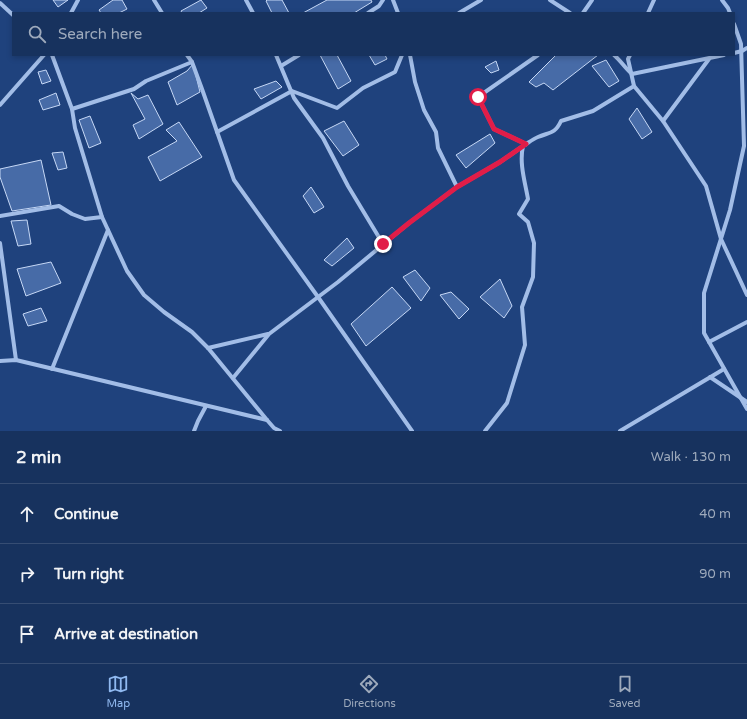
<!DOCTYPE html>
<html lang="en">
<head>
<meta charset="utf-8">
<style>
	:root { --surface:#17325e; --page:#243e67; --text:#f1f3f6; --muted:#9eaabc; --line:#364d73; --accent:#90b9f0 }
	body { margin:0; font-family:"Varela Round",sans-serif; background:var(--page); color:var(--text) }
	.stop { position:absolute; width:12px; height:12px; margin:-9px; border:3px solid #e11d48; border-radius:50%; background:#fff }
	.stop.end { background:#e11d48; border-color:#fff; box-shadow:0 1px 4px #0008 }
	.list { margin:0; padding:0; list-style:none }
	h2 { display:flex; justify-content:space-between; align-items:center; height:52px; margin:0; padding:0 16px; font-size:17px }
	h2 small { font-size:13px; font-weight:400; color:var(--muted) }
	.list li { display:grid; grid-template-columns:26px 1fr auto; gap:12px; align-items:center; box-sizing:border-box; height:60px; padding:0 16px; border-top:1px solid var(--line) }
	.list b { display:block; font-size:15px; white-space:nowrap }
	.list em { font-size:13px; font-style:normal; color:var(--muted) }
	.icon { flex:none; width:22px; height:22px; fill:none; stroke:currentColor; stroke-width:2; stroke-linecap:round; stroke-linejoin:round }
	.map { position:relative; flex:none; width:747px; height:431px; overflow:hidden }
	.search { position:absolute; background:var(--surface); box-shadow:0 2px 6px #0003; left:12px; right:12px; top:12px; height:44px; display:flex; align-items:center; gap:10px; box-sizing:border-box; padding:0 14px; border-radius:0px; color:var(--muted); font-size:15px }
	.sheet { height:232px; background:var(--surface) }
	nav { display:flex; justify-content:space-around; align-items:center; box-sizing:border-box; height:56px; border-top:1px solid var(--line); background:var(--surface); font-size:11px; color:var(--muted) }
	nav a { display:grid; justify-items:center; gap:2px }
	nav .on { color:var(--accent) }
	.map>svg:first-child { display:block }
	.building { fill:#476ba7; stroke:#c6d8f6 }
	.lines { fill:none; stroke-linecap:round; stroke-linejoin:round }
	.minor { stroke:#a2bde7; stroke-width:4 }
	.route { stroke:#e11d48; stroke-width:5 }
</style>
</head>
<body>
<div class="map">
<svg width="747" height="431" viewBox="0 0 747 431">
	<rect width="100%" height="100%" fill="#1f427d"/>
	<!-- building -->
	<g class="building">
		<polygon points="53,0 68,0 58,7"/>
		<polygon points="113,0 122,0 127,9 119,13 101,13 99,10"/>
		<polygon points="201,0 207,8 199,13 182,13 181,11"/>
		<polygon points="267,0 282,0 289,13 272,13 266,1"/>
		<polygon points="327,0 371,0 372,2 354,13 303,13"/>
		<polygon points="320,55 337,55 351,81 338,89"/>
		<polygon points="369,55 385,55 387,59 375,65"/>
		<polygon points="556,55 598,55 553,90 544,83 536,87 529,82"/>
		<polygon points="606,60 619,81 609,87 592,66"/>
		<polygon points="496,61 499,70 491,73 485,67"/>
		<polygon points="193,64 200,92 177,105 168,82 187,71"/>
		<polygon points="46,70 51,81 42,84 38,72"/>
		<polygon points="276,81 282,87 261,99 254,89"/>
		<polygon points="56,93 60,105 43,110 39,100"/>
		<polygon points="131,93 138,99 148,95 163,124 139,139 133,125 145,119"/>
		<polygon points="637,108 652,132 642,139 629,119"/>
		<polygon points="90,116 101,143 89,148 79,120"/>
		<polygon points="344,121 359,145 343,156 324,131"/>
		<polygon points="179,122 202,157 160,181 148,157 177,141 166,130"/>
		<polygon points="490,134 495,143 466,168 456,155"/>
		<polygon points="63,152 67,168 58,170 52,153"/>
		<polygon points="41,160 51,205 12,211 0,177 0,169"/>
		<polygon points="311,187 324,207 314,213 303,196"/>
		<polygon points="27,220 31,244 18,246 11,221"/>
		<polygon points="347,238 354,248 332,266 324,260"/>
		<polygon points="51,262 61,283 26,296 17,269"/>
		<polygon points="415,270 430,288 421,301 403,277"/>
		<polygon points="500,279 512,306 504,318 480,297"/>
		<polygon points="392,287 411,308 366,346 351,324"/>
		<polygon points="451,292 469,309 459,319 440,295"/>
		<polygon points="41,308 47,321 28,326 23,314"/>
	</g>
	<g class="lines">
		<!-- minor -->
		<g class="minor">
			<polyline points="154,0 162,13"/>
			<polyline points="246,0 253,13"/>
			<polyline points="393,0 398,13"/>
			<polyline points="550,0 570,13"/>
			<polyline points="722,0 728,8 730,13"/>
			<polyline points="0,3 13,15"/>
			<polyline points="71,13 78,0"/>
			<polyline points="368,13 379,6 383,0"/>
			<polyline points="459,13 481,0"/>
			<polyline points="583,13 592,0"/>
			<polyline points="648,13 654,0"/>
			<polyline points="734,24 741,44 744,146 730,210 704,293 704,333 747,409"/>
			<polyline points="734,53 742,51 747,48"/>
			<polyline points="52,55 72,109 75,128 102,217 127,271 144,295 164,312 192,332 208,348 267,420 274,428 280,431"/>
			<polyline points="187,55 192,62 202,89 234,180 318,297 412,431"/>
			<polyline points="276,55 294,98 323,138 348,186 383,244"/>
			<polyline points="410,55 415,82 424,110 436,132 438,148 457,187"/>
			<path d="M614,55c7,6 11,13 18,19l92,-19"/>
			<polyline points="281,66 299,55"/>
			<polyline points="634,86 663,121 706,186 721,239 747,295"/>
			<polyline points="0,105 44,55"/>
			<polyline points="72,109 134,89 146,81 192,62"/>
			<polyline points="663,121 709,59"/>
			<polyline points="217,132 292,91 337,108 363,88 395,72 402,55"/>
			<polyline points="0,216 59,206 72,214 85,219 102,217"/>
			<polyline points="0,243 16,360"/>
			<polyline points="709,342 747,322"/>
			<polyline points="208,348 268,334"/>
			<polyline points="0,361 16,360 267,420"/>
			<polyline points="52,369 108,230"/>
			<polyline points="710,377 747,402"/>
			<polyline points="233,378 269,334 338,282 409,223 457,187 500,162 526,144 494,129 478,97 538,55"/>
			<polyline points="194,431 198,421 206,406"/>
			<path d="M485,431l22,-28 18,-58 -3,-38 11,-30 1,-34 -6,-21 -9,-8 9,-15c-3,-17 -9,-36 -5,-53 5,-3 10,-7 15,-9 12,-5 17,-3 23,-16l32,-10 41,-25 -6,-27 2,-4"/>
			<polyline points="620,431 724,369"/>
		</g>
	</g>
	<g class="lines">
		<!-- route -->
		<polyline class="route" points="383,244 409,223 457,187 500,162 526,144 494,129 478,97"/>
	</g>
</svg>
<div class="stop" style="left:478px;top:97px"></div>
<div class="stop end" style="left:383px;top:244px"></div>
<div class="search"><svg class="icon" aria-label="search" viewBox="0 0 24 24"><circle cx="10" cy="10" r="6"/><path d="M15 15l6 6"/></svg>Search here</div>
</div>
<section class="sheet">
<h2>2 min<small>Walk · 130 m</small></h2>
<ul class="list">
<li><svg class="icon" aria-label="ahead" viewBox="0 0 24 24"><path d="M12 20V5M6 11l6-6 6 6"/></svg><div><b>Continue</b></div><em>40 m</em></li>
<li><svg class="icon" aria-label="right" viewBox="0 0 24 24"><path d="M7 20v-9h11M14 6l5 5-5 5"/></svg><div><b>Turn right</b></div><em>90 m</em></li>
<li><svg class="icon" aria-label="arrive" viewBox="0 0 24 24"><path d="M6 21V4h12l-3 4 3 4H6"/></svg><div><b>Arrive at destination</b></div></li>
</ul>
</section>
<nav>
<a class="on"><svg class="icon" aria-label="map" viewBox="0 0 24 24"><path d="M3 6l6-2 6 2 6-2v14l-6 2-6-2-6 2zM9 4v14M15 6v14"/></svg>Map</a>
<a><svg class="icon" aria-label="directions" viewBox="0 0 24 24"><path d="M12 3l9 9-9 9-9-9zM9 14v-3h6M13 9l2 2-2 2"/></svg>Directions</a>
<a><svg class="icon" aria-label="saved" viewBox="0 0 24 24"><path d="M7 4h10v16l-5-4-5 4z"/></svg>Saved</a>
</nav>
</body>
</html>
